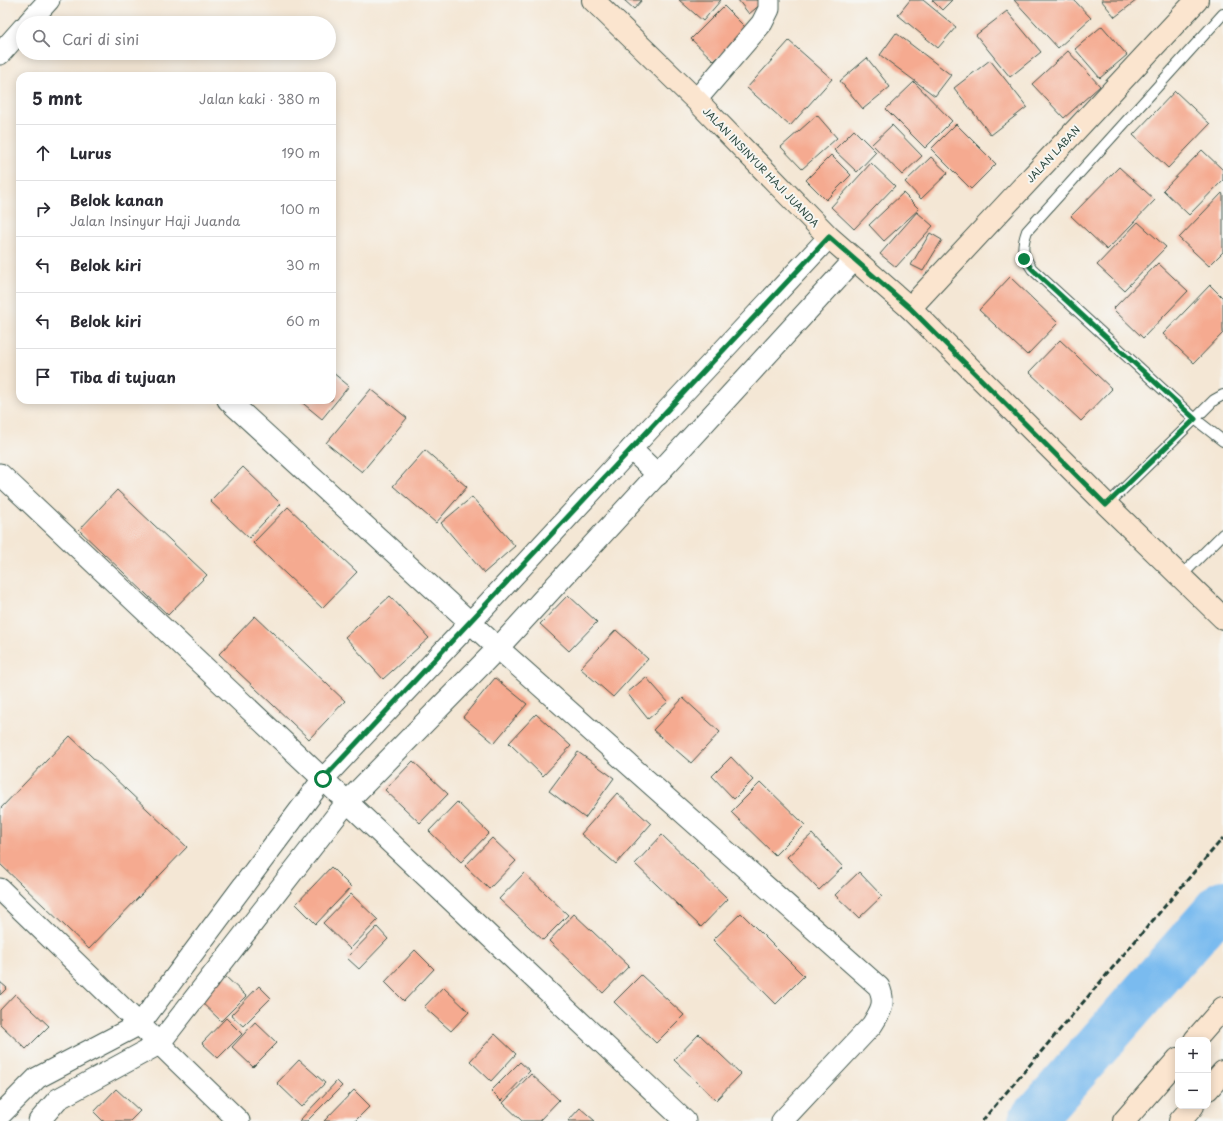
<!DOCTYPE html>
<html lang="id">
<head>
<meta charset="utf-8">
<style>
	:root { --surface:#fff; --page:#f2f2f3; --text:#2b2b33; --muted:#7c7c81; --line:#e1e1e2 }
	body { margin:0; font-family:"Playpen Sans",sans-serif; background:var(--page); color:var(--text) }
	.controls { position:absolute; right:12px; bottom:12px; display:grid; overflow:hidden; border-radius:8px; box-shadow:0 2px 10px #0003 }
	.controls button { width:36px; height:36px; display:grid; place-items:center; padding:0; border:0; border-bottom:1px solid var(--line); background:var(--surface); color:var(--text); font:20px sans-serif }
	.stop { position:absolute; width:12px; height:12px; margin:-9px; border:3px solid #0b8043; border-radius:50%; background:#fff }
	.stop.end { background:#0b8043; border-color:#fff; box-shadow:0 1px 4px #0008 }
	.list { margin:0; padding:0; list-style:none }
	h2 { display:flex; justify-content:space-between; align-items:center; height:52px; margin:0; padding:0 16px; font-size:17px }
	h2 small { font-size:13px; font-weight:400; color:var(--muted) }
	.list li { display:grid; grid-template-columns:26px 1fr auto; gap:12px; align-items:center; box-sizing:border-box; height:56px; padding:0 16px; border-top:1px solid var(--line) }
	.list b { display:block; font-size:15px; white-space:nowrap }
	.list p { margin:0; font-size:13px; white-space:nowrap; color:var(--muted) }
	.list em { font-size:13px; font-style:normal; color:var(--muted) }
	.icon { flex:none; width:22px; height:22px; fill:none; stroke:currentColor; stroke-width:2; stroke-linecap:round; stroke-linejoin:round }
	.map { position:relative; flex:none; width:1223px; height:1121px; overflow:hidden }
	.search { position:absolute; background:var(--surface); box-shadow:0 2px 10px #0003; left:16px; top:16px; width:320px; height:44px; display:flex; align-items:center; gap:10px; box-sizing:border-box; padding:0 14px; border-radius:22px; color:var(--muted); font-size:15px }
	.panel { position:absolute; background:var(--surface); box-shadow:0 2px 10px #0003; left:16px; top:72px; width:320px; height:332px; border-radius:12px }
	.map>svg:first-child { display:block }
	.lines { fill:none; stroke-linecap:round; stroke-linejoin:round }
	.river { stroke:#7abbef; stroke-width:46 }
	.building { fill:#f5aa90 }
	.lane-casing { stroke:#3f564c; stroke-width:12 }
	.street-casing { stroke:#3f564c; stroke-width:23 }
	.secondary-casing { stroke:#3f564c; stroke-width:24 }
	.lane { stroke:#fff; stroke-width:10 }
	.street { stroke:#fff; stroke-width:21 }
	.secondary { stroke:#fbe5cf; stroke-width:22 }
	.rail { stroke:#1f3d34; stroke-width:3; stroke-dasharray:6 3; stroke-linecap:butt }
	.route { stroke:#0b8043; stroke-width:5 }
	.labels { text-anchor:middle; stroke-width:4; stroke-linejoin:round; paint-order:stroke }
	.street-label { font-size:10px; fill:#1f3d34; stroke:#f6f6f2 }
</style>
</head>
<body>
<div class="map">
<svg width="1223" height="1121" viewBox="0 0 1223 1121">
	<rect width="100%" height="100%" fill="#f6f6f2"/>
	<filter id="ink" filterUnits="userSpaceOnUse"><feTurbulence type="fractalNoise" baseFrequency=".025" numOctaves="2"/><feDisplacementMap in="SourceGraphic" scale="8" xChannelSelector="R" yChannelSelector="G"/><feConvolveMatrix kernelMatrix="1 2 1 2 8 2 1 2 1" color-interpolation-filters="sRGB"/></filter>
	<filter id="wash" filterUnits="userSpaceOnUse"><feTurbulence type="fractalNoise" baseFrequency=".012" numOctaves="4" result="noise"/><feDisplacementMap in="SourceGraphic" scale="16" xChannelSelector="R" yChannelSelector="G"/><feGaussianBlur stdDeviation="0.9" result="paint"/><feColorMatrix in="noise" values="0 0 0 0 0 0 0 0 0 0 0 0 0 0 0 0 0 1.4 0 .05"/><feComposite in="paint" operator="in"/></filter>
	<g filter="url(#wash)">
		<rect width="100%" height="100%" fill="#f4e7d5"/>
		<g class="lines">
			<!-- river -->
			<polyline class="river" points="1031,1121 1223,903"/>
		</g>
		<g id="blocks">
			<!-- building -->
			<g class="building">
				<polygon points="624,0 642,0 634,9"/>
				<polygon points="679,0 721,0 703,21"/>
				<polygon points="738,0 758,0 761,4 749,14"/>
				<polygon points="910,0 923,0 956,27 938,48 898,15"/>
				<polygon points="932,0 952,0 942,10"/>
				<polygon points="1014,0 1074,0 1091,18 1058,48"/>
				<polygon points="1101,0 1137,0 1115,17"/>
				<polygon points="724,6 747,29 714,61 691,39"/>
				<polygon points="1007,11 1041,52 1010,77 976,35"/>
				<polygon points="1102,26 1127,55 1100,78 1075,49"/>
				<polygon points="896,33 951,75 935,96 880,55"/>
				<polygon points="789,41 832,79 790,126 747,88"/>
				<polygon points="1068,51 1100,86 1064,118 1032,84"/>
				<polygon points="867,58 890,87 863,109 840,81"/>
				<polygon points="990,60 1027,107 991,135 954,88"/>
				<polygon points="914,82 952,121 925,148 886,109"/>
				<polygon points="1175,91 1210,124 1168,168 1133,135"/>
				<polygon points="817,115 837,138 802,169 781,147"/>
				<polygon points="956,124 996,164 971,189 931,149"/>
				<polygon points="892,125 922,156 902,175 872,144"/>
				<polygon points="854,130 876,152 857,172 834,150"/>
				<polygon points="1202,150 1223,170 1223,180 1189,215 1163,190"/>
				<polygon points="831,155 851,175 826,200 806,180"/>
				<polygon points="931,157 948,173 921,199 905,182"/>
				<polygon points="871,163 895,186 854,229 831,207"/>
				<polygon points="1119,167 1155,200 1107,250 1071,216"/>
				<polygon points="903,193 919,209 884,241 869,225"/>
				<polygon points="1222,193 1223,195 1223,252 1209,266 1179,238"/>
				<polygon points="917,212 933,226 896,267 880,254"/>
				<polygon points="1138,222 1166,247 1124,290 1097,265"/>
				<polygon points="930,233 942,240 923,271 911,265"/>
				<polygon points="1158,263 1188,291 1143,338 1113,309"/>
				<polygon points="1010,277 1058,323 1027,355 979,310"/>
				<polygon points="1210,285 1223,298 1223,333 1194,363 1163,334"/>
				<polygon points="1060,340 1112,389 1081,421 1029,372"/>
				<polygon points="332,372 349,386 322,419 299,400 332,400"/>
				<polygon points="371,389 407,418 362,472 326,443"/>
				<polygon points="425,450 467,487 436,523 393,486"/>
				<polygon points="243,467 281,504 249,538 210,501"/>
				<polygon points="117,490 207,575 168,615 79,530"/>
				<polygon points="472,497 515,546 484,573 441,523"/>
				<polygon points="288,507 357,572 322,608 253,543"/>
				<polygon points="568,595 597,622 569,651 540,624"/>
				<polygon points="390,596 429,638 383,679 345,637"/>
				<polygon points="255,616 345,701 309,739 219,654"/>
				<polygon points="616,630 648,659 613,697 580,668"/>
				<polygon points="646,677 668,702 648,719 627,693"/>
				<polygon points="495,678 527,704 494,743 463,717"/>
				<polygon points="683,698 720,732 691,763 653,730"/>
				<polygon points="536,714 571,746 543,776 509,743"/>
				<polygon points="70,736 187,847 89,949 0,864 0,809"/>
				<polygon points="578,752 614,778 585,818 549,791"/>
				<polygon points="731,757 753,780 734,799 712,776"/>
				<polygon points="413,761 448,794 420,823 385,790"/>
				<polygon points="761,782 805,825 775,855 731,812"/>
				<polygon points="617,793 651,824 616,864 581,834"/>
				<polygon points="457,802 489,833 461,862 429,831"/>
				<polygon points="812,834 843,867 819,890 787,857"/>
				<polygon points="662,835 728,899 701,927 635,864"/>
				<polygon points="492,838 516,861 489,889 465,866"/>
				<polygon points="331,867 351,887 316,924 296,904"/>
				<polygon points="859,872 882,896 859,918 835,895"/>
				<polygon points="524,873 568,915 543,940 499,899"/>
				<polygon points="351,894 378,920 350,949 323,923"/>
				<polygon points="741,913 804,976 776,1004 713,940"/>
				<polygon points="574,914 629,966 603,993 549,941"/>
				<polygon points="377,927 388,939 359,969 347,958"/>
				<polygon points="415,950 434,969 404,1001 385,982"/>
				<polygon points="223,974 246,996 221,1021 198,999"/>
				<polygon points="641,975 684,1015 656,1043 614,1002"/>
				<polygon points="0,982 7,988 0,995"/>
				<polygon points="259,986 271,998 243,1026 231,1015"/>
				<polygon points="443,987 469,1012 451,1031 424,1007"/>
				<polygon points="15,994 49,1026 26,1049 0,1024 0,1010"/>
				<polygon points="226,1018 242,1034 218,1058 202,1043"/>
				<polygon points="255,1022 277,1043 253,1067 232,1047"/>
				<polygon points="495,1034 516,1054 491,1081 470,1061"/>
				<polygon points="699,1034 741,1074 716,1100 674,1060"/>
				<polygon points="299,1060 325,1083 302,1107 277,1083"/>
				<polygon points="520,1062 530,1071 501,1101 491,1091"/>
				<polygon points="531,1074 559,1100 539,1121 522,1121 503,1103"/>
				<polygon points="337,1081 342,1086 307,1121 299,1121"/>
				<polygon points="116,1089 140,1111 130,1121 103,1121 94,1112"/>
				<polygon points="354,1090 370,1106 355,1121 324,1121"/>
				<polygon points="580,1108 595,1121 568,1121"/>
			</g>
		</g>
	</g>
	<g filter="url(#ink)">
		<use href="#blocks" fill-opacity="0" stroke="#3f564c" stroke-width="1"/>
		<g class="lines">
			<!-- lane casing -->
			<g class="lane-casing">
				<g id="lane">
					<path d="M1223,14l-196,217c-6,17 -5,23 5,38l163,150 19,-19 9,-5"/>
					<polyline points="1107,505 1195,419 1223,441"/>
					<polyline points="1180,577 1223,534"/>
				</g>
			</g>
			<!-- street casing -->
			<g class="street-casing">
				<g id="street">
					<polyline points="28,23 49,0"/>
					<polyline points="0,54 23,28"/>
					<polyline points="696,100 762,23 769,9 769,0"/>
					<path d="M228,400l270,248 381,339c7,16 2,24 -7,38l-90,96"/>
					<polyline points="631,449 658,475"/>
					<polyline points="0,474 685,1121"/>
					<polyline points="0,889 239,1121"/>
					<polyline points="0,1115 37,1078 140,1024 323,779 470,623 631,449 829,237"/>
					<polyline points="39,1121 58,1099 159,1044 347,802 498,648 855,259"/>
				</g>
			</g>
			<!-- secondary casing -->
			<g class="secondary-casing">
				<g id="secondary">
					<polyline points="593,0 696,100 829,237 910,308 1107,505 1223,618"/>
					<polyline points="910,308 1197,0"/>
					<polyline points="1195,1040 1223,1008"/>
					<polyline points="1208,1089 1223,1072"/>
					<polyline points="1124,1121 1178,1059"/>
					<polyline points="1180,1121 1193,1106"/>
				</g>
			</g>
			<!-- lane -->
			<use href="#lane" class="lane"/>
			<!-- street -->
			<use href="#street" class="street"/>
			<!-- secondary -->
			<use href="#secondary" class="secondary"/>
			<!-- rail -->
			<polyline class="rail" points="982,1121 1223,838"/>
		</g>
	</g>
	<g class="lines" filter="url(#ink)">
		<!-- route -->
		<path class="route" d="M323,779c170,-180 337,-362 506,-542l81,71 196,197 89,-86 -163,-150 -8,-10"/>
	</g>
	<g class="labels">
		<!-- street labels -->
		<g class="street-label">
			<text transform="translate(1053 154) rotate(-47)" y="4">JALAN LABAN</text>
			<text transform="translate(761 167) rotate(46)" y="4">JALAN INSINYUR HAJI JUANDA</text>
		</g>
	</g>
</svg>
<div class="controls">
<button>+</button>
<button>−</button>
</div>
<div class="stop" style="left:323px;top:779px"></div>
<div class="stop end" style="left:1024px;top:259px"></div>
<div class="search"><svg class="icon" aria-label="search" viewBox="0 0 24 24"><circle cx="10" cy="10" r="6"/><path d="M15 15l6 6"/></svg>Cari di sini</div>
<section class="panel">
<h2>5 mnt<small>Jalan kaki · 380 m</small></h2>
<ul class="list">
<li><svg class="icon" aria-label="ahead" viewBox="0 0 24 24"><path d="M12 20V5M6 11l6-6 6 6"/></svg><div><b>Lurus</b></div><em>190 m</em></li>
<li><svg class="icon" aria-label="right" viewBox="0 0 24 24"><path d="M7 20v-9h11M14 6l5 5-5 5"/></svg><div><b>Belok kanan</b><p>Jalan Insinyur Haji Juanda</p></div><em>100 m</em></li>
<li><svg class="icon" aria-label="left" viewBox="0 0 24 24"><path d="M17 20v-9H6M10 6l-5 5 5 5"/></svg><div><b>Belok kiri</b></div><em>30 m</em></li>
<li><svg class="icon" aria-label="left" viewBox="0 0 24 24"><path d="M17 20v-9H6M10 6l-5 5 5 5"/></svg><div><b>Belok kiri</b></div><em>60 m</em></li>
<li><svg class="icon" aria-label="arrive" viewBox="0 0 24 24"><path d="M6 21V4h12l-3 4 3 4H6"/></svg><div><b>Tiba di tujuan</b></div></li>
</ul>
</section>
</div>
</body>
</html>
